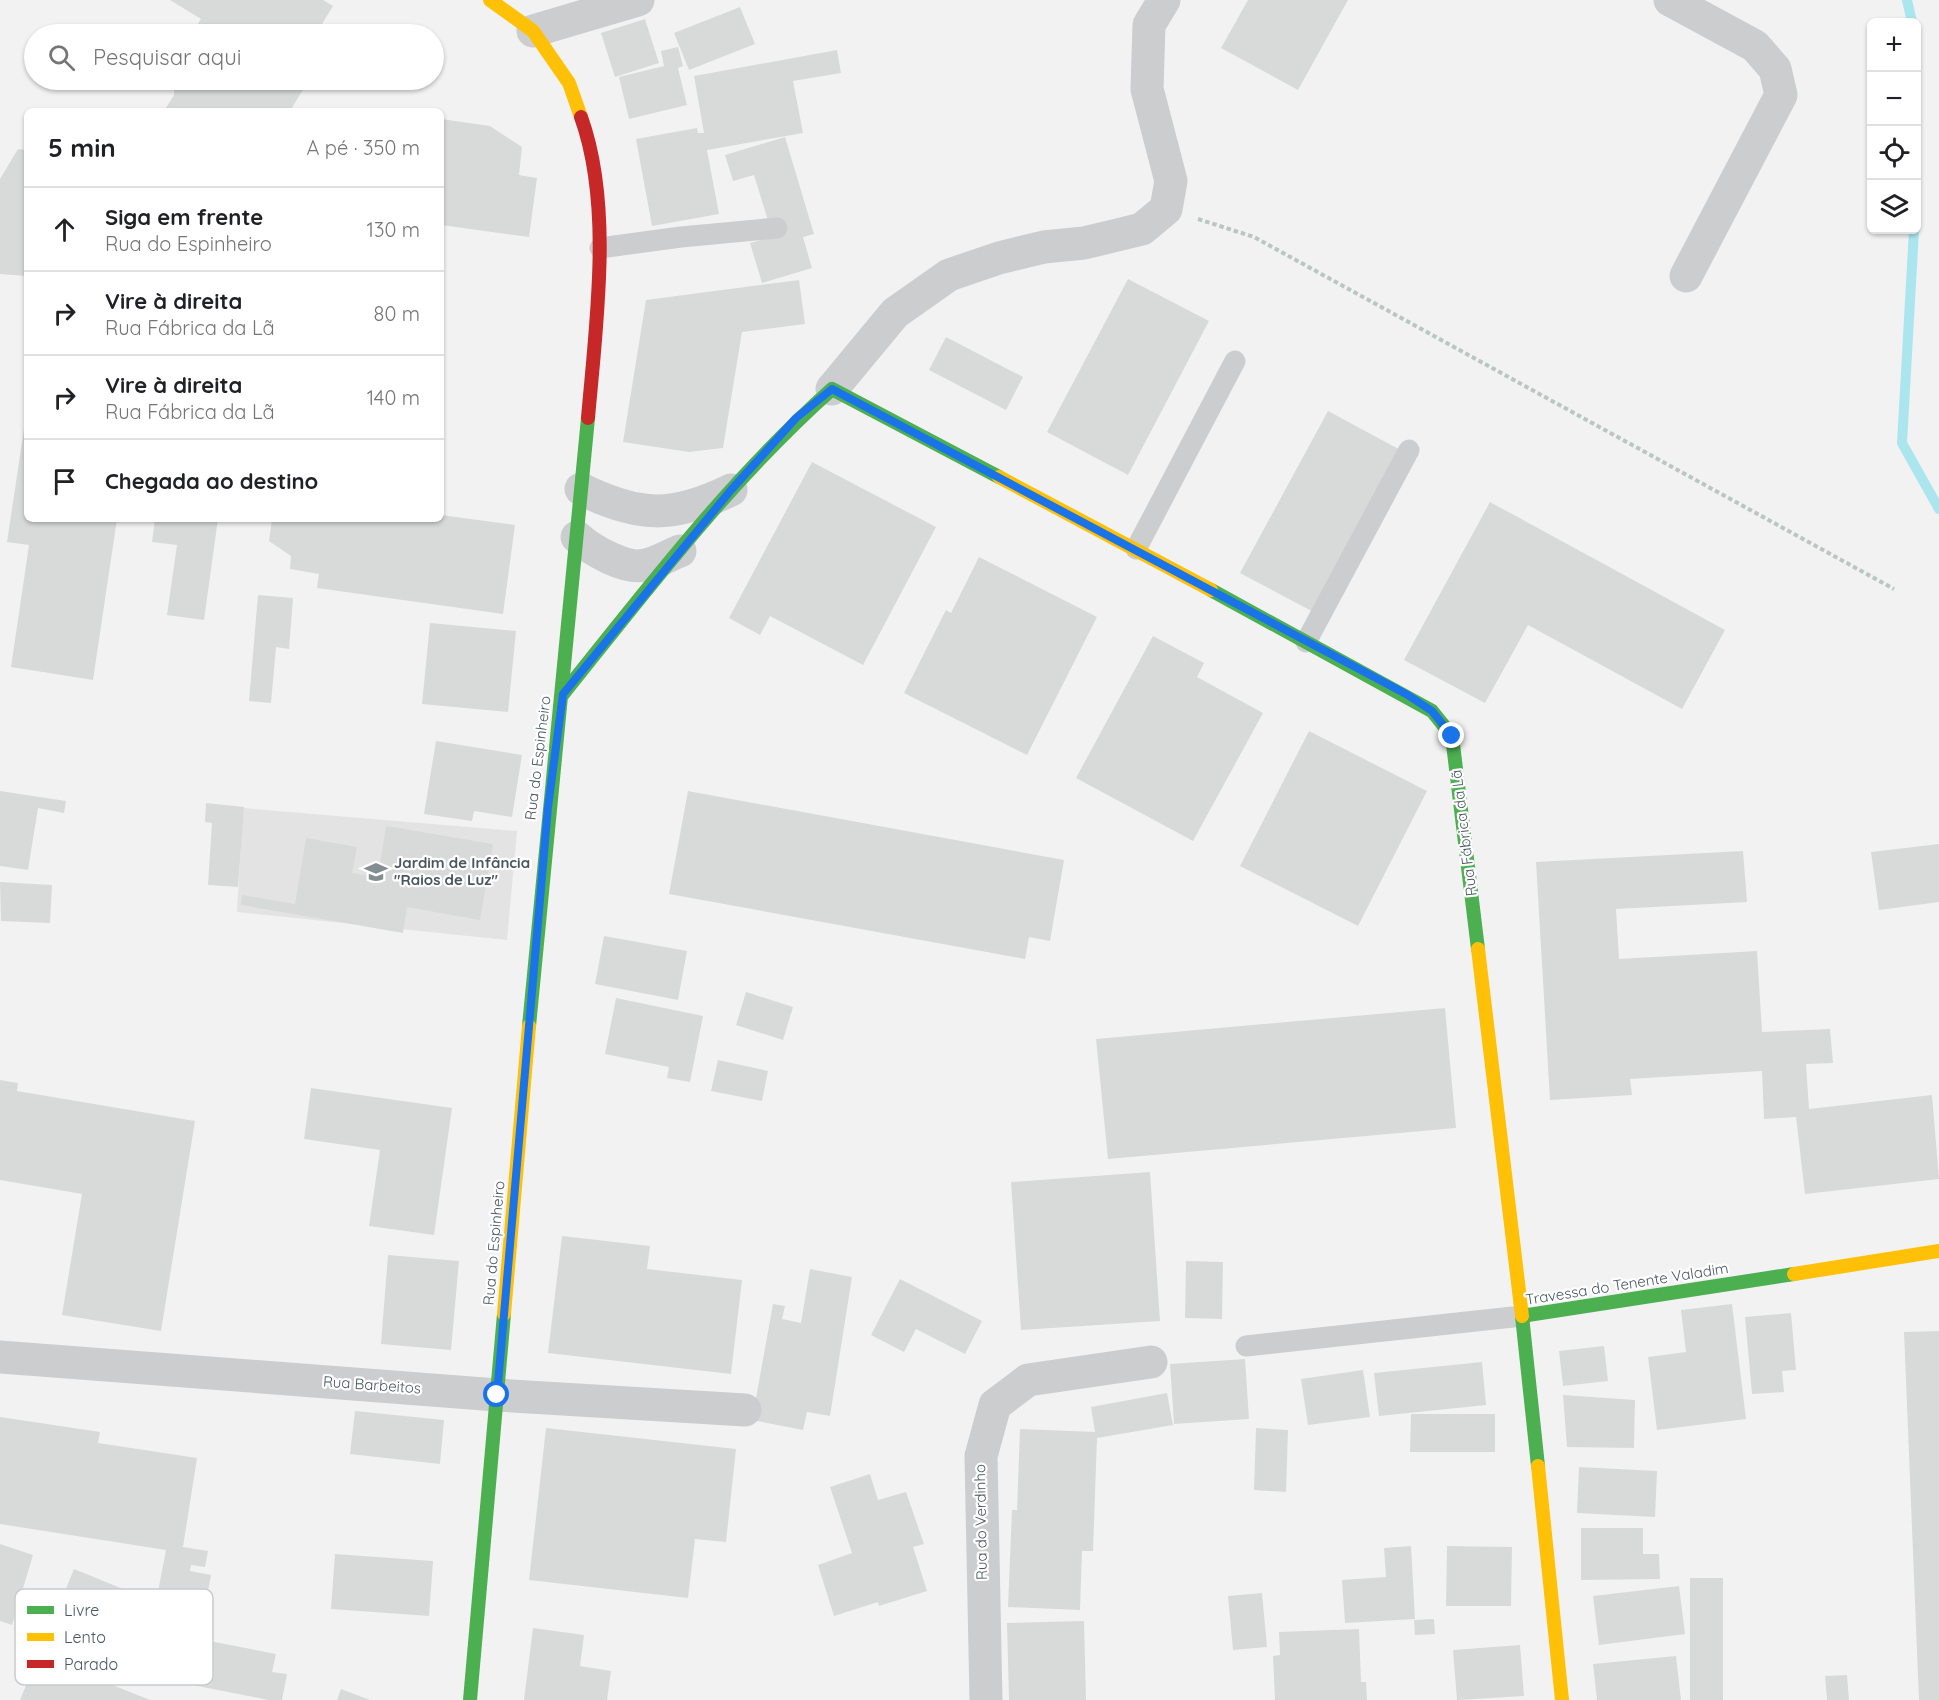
<!DOCTYPE html>
<html lang="pt">
<head>
<meta charset="utf-8">
<style>
	:root { --surface:#fff; --page:#f6f6f6; --text:#202124; --muted:#757577; --line:#e0e0e0 }
	body { margin:0; font-family:Quicksand,sans-serif; background:var(--page); color:var(--text) }
	.controls { position:absolute; right:18px; top:18px; display:grid; overflow:hidden; border-radius:9px; box-shadow:0 2px 4px #0004 }
	.controls button { width:54px; height:54px; display:grid; place-items:center; padding:0; border:0; border-bottom:2px solid var(--line); background:var(--surface); color:var(--text); font:30px sans-serif }
	.stop { position:absolute; width:18px; height:18px; margin:-14px; border:4px solid #1a73e8; border-radius:50%; background:#fff }
	.stop.end { background:#1a73e8; border-color:#fff; box-shadow:0 2px 6px #0008 }
	.list { margin:0; padding:0; list-style:none }
	h2 { display:flex; justify-content:space-between; align-items:center; height:78px; margin:0; padding:0 24px; font-size:26px }
	h2 small { font-size:20px; font-weight:400; color:var(--muted) }
	.list li { display:grid; grid-template-columns:39px 1fr auto; gap:18px; align-items:center; box-sizing:border-box; height:84px; padding:0 24px; border-top:2px solid var(--line) }
	.list b { display:block; font-size:22px; white-space:nowrap }
	.list p { margin:0; font-size:20px; white-space:nowrap; color:var(--muted) }
	.list em { font-size:20px; font-style:normal; color:var(--muted) }
	.icon { flex:none; width:33px; height:33px; fill:none; stroke:currentColor; stroke-width:2; stroke-linecap:round; stroke-linejoin:round }
	.map { position:relative; flex:none; width:1939px; height:1700px; overflow:hidden }
	.search { position:absolute; background:var(--surface); box-shadow:0 2px 4px #0004; left:24px; top:24px; width:420px; height:66px; display:flex; align-items:center; gap:15px; box-sizing:border-box; padding:0 21px; border-radius:33px; color:var(--muted); font-size:22px }
	.panel { position:absolute; background:var(--surface); box-shadow:0 2px 4px #0004; left:24px; top:108px; width:420px; height:414px; border-radius:9px }
	.map>svg:first-child { display:block }
	.education { fill:#e4e3e4 }
	.lines { fill:none; stroke-linecap:round; stroke-linejoin:round }
	.stream { stroke:#abe5ee; stroke-width:10 }
	.building { fill:#d8dada }
	.path { stroke:#b9c6c1; stroke-width:4; stroke-dasharray:4.5 3; stroke-linecap:butt }
	.lane { stroke:#cbcdcf; stroke-width:21 }
	.street { stroke:#cbcdcf; stroke-width:33 }
	.fast { stroke:#4caf50; stroke-width:14 }
	.slow { stroke:#ffc107; stroke-width:14 }
	.jam { stroke:#c62828; stroke-width:14 }
	.route { stroke:#1a73e8; stroke-width:8 }
	.labels { text-anchor:middle; stroke-width:4.5; stroke-linejoin:round; paint-order:stroke }
	.street-label { font-size:15px; fill:#48565e; stroke:#fff }
	.poi-label { font-size:15px; font-weight:bold; fill:#48565e; stroke:#fff; text-anchor:start }
	.key { fill:#fff; stroke:#c8cccf; stroke-width:1.5 }
	.key-label { font-size:16px; fill:#48565e }
</style>
</head>
<body>
<div class="map">
<svg width="1939" height="1700" viewBox="0 0 1939 1700">
	<rect width="100%" height="100%" fill="#f2f2f2"/>
	<!-- education -->
	<polygon class="education" points="243,808 517,831 507,940 237,912"/>
	<g class="lines">
		<!-- stream -->
		<g class="stream">
			<polyline points="1907,0 1912,22"/>
			<polyline points="1916,42 1916,162"/>
			<polyline points="1914,230 1902,443 1939,509"/>
		</g>
	</g>
	<!-- building -->
	<g class="building">
		<polygon points="170,0 323,0 333,6 316,34 191,34 201,19"/>
		<polygon points="1248,0 1348,0 1298,90 1221,48"/>
		<polygon points="740,7 755,44 689,70 674,33"/>
		<polygon points="645,19 659,63 615,77 601,33"/>
		<polygon points="678,47 683,66 678,68 687,105 629,119 619,77 664,66 661,51"/>
		<polygon points="837,50 841,73 793,81 803,133 707,150 719,214 652,226 636,139 697,128 698,133 704,133 694,76"/>
		<polygon points="174,80 305,80 304,88 290,111 164,111 174,95"/>
		<polygon points="441,119 490,126 522,147 519,175 537,178 529,237 441,225"/>
		<polygon points="785,137 814,234 803,237 812,268 762,283 750,243 773,237 754,175 733,181 725,155"/>
		<polygon points="18,149 27,150 27,276 0,274 0,179"/>
		<polygon points="1128,279 1209,321 1128,475 1047,432"/>
		<polygon points="799,280 805,324 742,332 723,448 689,452 623,442 646,300"/>
		<polygon points="946,337 1023,377 1006,410 929,370"/>
		<polygon points="1328,411 1406,453 1319,615 1240,573"/>
		<polygon points="26,416 27,519 117,519 93,680 11,667 29,545 7,542"/>
		<polygon points="812,462 936,527 863,665 770,616 760,635 729,618"/>
		<polygon points="1490,502 1725,630 1682,709 1528,625 1485,703 1404,660"/>
		<polygon points="441,515 515,525 503,614 317,588 319,574 290,569 291,556 269,541 272,519 441,519"/>
		<polygon points="155,519 218,519 204,620 167,615 177,545 152,542"/>
		<polygon points="979,557 1097,617 1027,755 904,693 946,610 951,613"/>
		<polygon points="258,595 293,598 289,649 276,647 271,703 249,701"/>
		<polygon points="430,623 516,631 508,712 422,704"/>
		<polygon points="1153,636 1204,663 1197,677 1263,713 1193,841 1076,778"/>
		<polygon points="1309,731 1427,791 1358,926 1240,866"/>
		<polygon points="436,741 522,755 512,817 474,811 472,821 424,814"/>
		<polygon points="0,791 66,801 64,813 38,808 28,870 0,866"/>
		<polygon points="688,791 1064,860 1050,941 1029,937 1025,959 669,894"/>
		<polygon points="206,803 244,807 238,887 208,885 212,823 205,822"/>
		<polygon points="386,826 493,844 480,920 407,907 403,933 241,905 242,895 295,904 306,838 357,847 352,873 378,877"/>
		<polygon points="1939,844 1939,902 1879,910 1871,852"/>
		<polygon points="1743,851 1747,902 1616,909 1619,959 1757,951 1762,1032 1830,1029 1833,1063 1806,1064 1809,1109 1932,1095 1939,1179 1805,1194 1796,1117 1764,1119 1762,1071 1630,1079 1632,1095 1550,1100 1536,862"/>
		<polygon points="0,882 52,885 50,923 1,921"/>
		<polygon points="604,936 687,951 678,1000 595,984"/>
		<polygon points="746,992 793,1007 783,1040 736,1025"/>
		<polygon points="616,998 703,1016 690,1082 667,1078 669,1067 605,1054"/>
		<polygon points="1445,1008 1456,1128 1108,1159 1096,1039"/>
		<polygon points="718,1060 768,1071 762,1101 711,1091"/>
		<polygon points="0,1080 18,1083 17,1091 195,1121 161,1331 62,1315 82,1194 0,1180"/>
		<polygon points="311,1088 452,1108 434,1235 369,1226 380,1150 304,1139"/>
		<polygon points="1150,1172 1160,1321 1021,1330 1011,1182"/>
		<polygon points="562,1236 650,1246 647,1269 742,1280 731,1374 548,1353"/>
		<polygon points="388,1255 459,1261 451,1350 381,1344"/>
		<polygon points="1186,1261 1223,1262 1222,1319 1185,1318"/>
		<polygon points="810,1269 852,1277 830,1416 807,1412 803,1430 752,1420 773,1304 785,1306 782,1319 801,1323"/>
		<polygon points="900,1279 982,1321 965,1354 916,1329 904,1352 871,1335"/>
		<polygon points="1732,1304 1746,1419 1657,1430 1648,1357 1686,1352 1681,1310"/>
		<polygon points="1791,1313 1796,1370 1782,1371 1784,1392 1752,1394 1745,1317"/>
		<polygon points="1939,1331 1939,1700 1919,1700 1904,1332"/>
		<polygon points="1604,1346 1608,1381 1563,1386 1559,1351"/>
		<polygon points="1245,1359 1249,1419 1174,1424 1170,1364"/>
		<polygon points="1482,1362 1486,1405 1379,1416 1374,1373"/>
		<polygon points="1363,1370 1370,1417 1308,1425 1301,1379"/>
		<polygon points="1167,1393 1173,1425 1097,1438 1093,1551 1082,1551 1080,1610 1008,1607 1012,1510 1017,1510 1020,1429 1095,1432 1091,1407"/>
		<polygon points="1563,1395 1635,1400 1634,1448 1567,1447"/>
		<polygon points="355,1411 444,1420 440,1464 350,1454"/>
		<polygon points="1411,1414 1495,1414 1495,1452 1410,1452"/>
		<polygon points="0,1417 100,1432 98,1443 197,1458 183,1547 208,1551 205,1567 191,1565 190,1571 211,1575 199,1639 276,1654 272,1672 287,1674 282,1700 269,1700 142,1675 166,1550 0,1524"/>
		<polygon points="546,1428 736,1449 726,1542 695,1539 688,1598 529,1580"/>
		<polygon points="1256,1428 1288,1430 1286,1492 1254,1490"/>
		<polygon points="1579,1467 1657,1471 1655,1517 1577,1513"/>
		<polygon points="870,1474 878,1500 906,1492 924,1544 913,1547 927,1591 879,1606 878,1602 834,1616 818,1565 852,1553 830,1487"/>
		<polygon points="1581,1528 1643,1528 1643,1554 1659,1554 1660,1579 1581,1580"/>
		<polygon points="0,1544 33,1555 12,1625 0,1621"/>
		<polygon points="1411,1546 1415,1619 1345,1623 1342,1580 1386,1577 1384,1548"/>
		<polygon points="1447,1546 1512,1547 1511,1606 1446,1606"/>
		<polygon points="335,1554 433,1561 429,1616 331,1609"/>
		<polygon points="74,1569 150,1600 115,1686 150,1700 20,1700"/>
		<rect x="1690" y="1578" width="33" height="122"/>
		<polygon points="1679,1586 1685,1634 1599,1645 1593,1596"/>
		<polygon points="1262,1593 1267,1647 1233,1650 1228,1596"/>
		<polygon points="1434,1619 1435,1634 1415,1635 1414,1620"/>
		<polygon points="1084,1621 1086,1700 1009,1700 1007,1623"/>
		<polygon points="533,1628 584,1635 580,1666 611,1671 607,1700 524,1700"/>
		<polygon points="1359,1629 1361,1682 1366,1682 1367,1700 1275,1700 1273,1656 1280,1655 1279,1632"/>
		<polygon points="1520,1645 1524,1696 1457,1700 1453,1650"/>
		<polygon points="1676,1656 1681,1700 1597,1700 1593,1664"/>
		<polygon points="1847,1675 1849,1700 1827,1700 1825,1676"/>
		<polygon points="341,1689 370,1700 337,1700"/>
	</g>
	<g class="lines">
		<!-- path -->
		<polyline class="path" points="1198,219 1254,237 1894,589"/>
		<!-- lane -->
		<g class="lane">
			<polyline points="600,248 681,237 777,228"/>
			<polyline points="1136,549 1235,361"/>
			<polyline points="1306,642 1409,450"/>
			<polyline points="1246,1346 1522,1316"/>
		</g>
		<!-- street -->
		<g class="street">
			<polyline points="1670,0 1755,46 1775,69 1781,95 1686,276"/>
			<polyline points="533,31 638,0"/>
			<polyline points="832,389 895,313 949,275 999,258 1044,247 1084,243 1142,229 1166,209 1171,181 1147,89 1149,25 1164,0"/>
			<path d="M581,489c59,29 92,29 150,1"/>
			<path d="M577,537c14,13 49,33 68,28 12,-2 24,-10 35,-14"/>
			<polyline points="0,1357 497,1395 745,1410"/>
			<polyline points="986,1700 981,1456 995,1405 1028,1380 1151,1362"/>
		</g>
		<!-- fast -->
		<g class="fast">
			<polyline points="1211,590 1432,711 1452,736 1478,949"/>
			<path d="M563,694c85,-106 167,-214 269,-305l167,88"/>
			<polyline points="529,1026 588,418"/>
			<polyline points="1538,1466 1522,1316 1794,1274"/>
			<polyline points="470,1700 504,1314"/>
		</g>
		<!-- slow -->
		<g class="slow">
			<polyline points="490,0 533,31 569,83 581,117"/>
			<polyline points="999,477 1211,590"/>
			<polyline points="1478,949 1522,1316"/>
			<polyline points="1794,1274 1939,1251"/>
			<polyline points="504,1314 529,1026"/>
			<polyline points="1538,1466 1562,1700"/>
		</g>
		<!-- jam -->
		<path class="jam" d="M581,117c32,89 15,207 7,301"/>
	</g>
	<g class="lines">
		<!-- route -->
		<polyline class="route" points="497,1395 548,807 563,694 731,490 796,418 832,389 1406,694 1432,711 1452,736"/>
	</g>
	<!-- icons -->
	<defs>
		<g id="school-bare" transform="scale(1.8)"><path d="M0-5L7-2L0 1L-7-2ZM-4 1L0 2.5L4 1V4Q0 6-4 4Z" fill="#848d92" stroke="#fff" stroke-width="2.5" paint-order="stroke"/></g>
	</defs>
	<g fill-rule="evenodd">
		<use href="#school-bare" x="376" y="872"/>
	</g>
	<g class="labels">
		<!-- street labels -->
		<g class="street-label">
			<text transform="translate(538 758) rotate(-83)" y="5">Rua do Espinheiro</text>
			<text transform="translate(1464 833) rotate(-97)" y="5">Rua Fábrica da Lã</text>
			<text transform="translate(494 1243) rotate(-85)" y="5">Rua do Espinheiro</text>
			<text transform="translate(1627 1284) rotate(-9)" y="5">Travessa do Tenente Valadim</text>
			<text transform="translate(372 1385) rotate(4)" y="5">Rua Barbeitos</text>
			<text transform="translate(981 1522) rotate(-91)" y="5">Rua do Verdinho</text>
		</g>
		<!-- poi labels -->
		<g class="poi-label">
			<text x="394" y="868">Jardim de Infância<tspan x="394" dy="17">"Raios de Luz"</tspan></text>
		</g>
	</g>
	<!-- legend -->
	<rect x="15" y="1589" width="198" height="96" rx="9" class="key"/>
	<rect x="27" y="1606" width="27" height="8" fill="#4caf50"/>
	<rect x="27" y="1633" width="27" height="8" fill="#ffc107"/>
	<rect x="27" y="1660" width="27" height="8" fill="#c62828"/>
	<g class="key-label">
		<text x="64" y="1616">Livre</text>
		<text x="64" y="1643">Lento</text>
		<text x="64" y="1670">Parado</text>
	</g>
</svg>
<div class="controls">
<button>+</button>
<button>−</button>
<button><svg class="icon" aria-label="locate" viewBox="0 0 24 24"><circle cx="12" cy="12" r="6"/><path d="M12 2v4M12 18v4M2 12h4M18 12h4"/></svg></button>
<button><svg class="icon" aria-label="layers" viewBox="0 0 24 24"><path d="M12 4l9 5-9 5-9-5zM3 14l9 5 9-5"/></svg></button>
</div>
<div class="stop" style="left:497px;top:1395px"></div>
<div class="stop end" style="left:1452px;top:736px"></div>
<div class="search"><svg class="icon" aria-label="search" viewBox="0 0 24 24"><circle cx="10" cy="10" r="6"/><path d="M15 15l6 6"/></svg>Pesquisar aqui</div>
<section class="panel">
<h2>5 min<small>A pé · 350 m</small></h2>
<ul class="list">
<li><svg class="icon" aria-label="ahead" viewBox="0 0 24 24"><path d="M12 20V5M6 11l6-6 6 6"/></svg><div><b>Siga em frente</b><p>Rua do Espinheiro</p></div><em>130 m</em></li>
<li><svg class="icon" aria-label="right" viewBox="0 0 24 24"><path d="M7 20v-9h11M14 6l5 5-5 5"/></svg><div><b>Vire à direita</b><p>Rua Fábrica da Lã</p></div><em>80 m</em></li>
<li><svg class="icon" aria-label="right" viewBox="0 0 24 24"><path d="M7 20v-9h11M14 6l5 5-5 5"/></svg><div><b>Vire à direita</b><p>Rua Fábrica da Lã</p></div><em>140 m</em></li>
<li><svg class="icon" aria-label="arrive" viewBox="0 0 24 24"><path d="M6 21V4h12l-3 4 3 4H6"/></svg><div><b>Chegada ao destino</b></div></li>
</ul>
</section>
</div>
</body>
</html>
